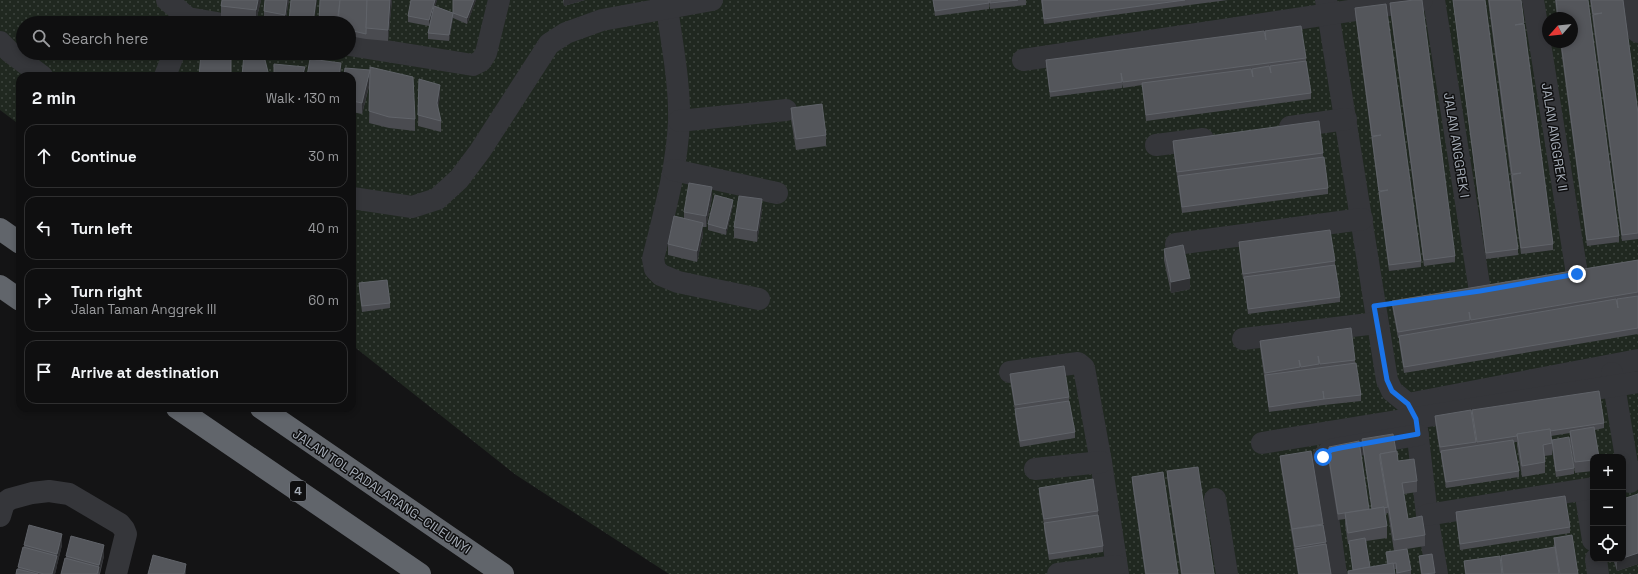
<!DOCTYPE html>
<html lang="en">
<head>
<meta charset="utf-8">
<style>
	:root { --surface:#0f0f10; --page:#181819; --text:#f1f3f6; --muted:#9b9c9f; --line:#2f2f30 }
	body { margin:0; font-family:"Space Grotesk",sans-serif; background:var(--page); color:var(--text) }
	.controls { position:absolute; right:12px; bottom:12px; display:grid; overflow:hidden; border-radius:8px; box-shadow:0 2px 6px #0003 }
	.controls button { width:36px; height:36px; display:grid; place-items:center; padding:0; border:0; border-bottom:1px solid var(--line); background:var(--surface); color:var(--text); font:20px sans-serif }
	.compass { position:absolute; left:1542px; top:12px; width:36px; height:36px; border-radius:50%; background:var(--surface); box-shadow:0 2px 6px #0003; rotate:243deg }
	.stop { position:absolute; width:12px; height:12px; margin:-9px; border:3px solid #1a73e8; border-radius:50%; background:#fff }
	.stop.end { background:#1a73e8; border-color:#fff; box-shadow:0 1px 4px #0008 }
	.list { margin:0; padding:0; list-style:none }
	h2 { display:flex; justify-content:space-between; align-items:center; height:52px; margin:0; padding:0 16px; font-size:17px }
	h2 small { font-size:13px; font-weight:400; color:var(--muted) }
	.list li { display:grid; grid-template-columns:26px 1fr auto; gap:12px; align-items:center; box-sizing:border-box; height:64px; margin:0 8px 8px; padding:0 8px; border:1px solid var(--line); border-radius:12px }
	.list b { display:block; font-size:15px; white-space:nowrap }
	.list p { margin:0; font-size:13px; white-space:nowrap; color:var(--muted) }
	.list em { font-size:13px; font-style:normal; color:var(--muted) }
	.icon { flex:none; width:22px; height:22px; fill:none; stroke:currentColor; stroke-width:2; stroke-linecap:round; stroke-linejoin:round }
	.map { position:relative; flex:none; width:1638px; height:574px; overflow:hidden }
	.search { position:absolute; background:var(--surface); box-shadow:0 2px 6px #0003; left:16px; top:16px; width:340px; height:44px; display:flex; align-items:center; gap:10px; box-sizing:border-box; padding:0 14px; border-radius:22px; color:var(--muted); font-size:15px }
	.panel { position:absolute; background:var(--surface); box-shadow:0 2px 6px #0003; left:16px; top:72px; width:340px; height:340px; border-radius:12px }
	.map>svg:first-child { display:block }
	.grass { fill:url(#grass-dots); fill-rule:evenodd }
	.lines { fill:none; stroke-linecap:round; stroke-linejoin:round }
	.minor { stroke:#35363a; stroke-width:22 }
	.motorway { stroke:#61656b; stroke-width:22 }
	.wall { fill:#4a4b50; fill-rule:evenodd }
	.shaded-wall { fill:#303134 }
	.building { fill:#54565b; stroke:#606369 }
	.route { stroke:#1a73e8; stroke-width:5 }
	.labels { text-anchor:middle; stroke-width:3; stroke-linejoin:round; paint-order:stroke }
	.shield { fill:#0f0f10; stroke:#787d84; stroke-width:1 }
	.shield-label { font-size:12px; font-weight:bold; fill:#a5acb6 }
	.street-label { font-size:13px; fill:#a5acb6; stroke:#0f0f10 }
</style>
</head>
<body>
<div class="map">
<svg width="1638" height="574" viewBox="0 0 1638 574">
	<defs>
		<pattern id="grass-dots" width="8" height="8" patternUnits="userSpaceOnUse"><rect width="8" height="8" fill="#202820"/><path d="M2 2h.1M6 6h.1" fill="none" stroke="#3d443e" stroke-width="1.8" stroke-linecap="round"/></pattern>
	</defs>
	<rect width="100%" height="100%" fill="#141415"/>
	<!-- grass -->
	<path class="grass" d="M0,0h1638v574h-969l-153,-99 -164,-130v-269h-332v49l-20,-15zM1548,18h24v24h-24zM23,23h326v30h-326zM1593,457h30v102h-30z"/>
	<g class="lines">
		<!-- minor -->
		<g class="minor">
			<polyline points="167,0 188,18 217,23"/>
			<path d="M666,0c5,40 14,81 13,121 -2,47 -15,93 -26,138l2,10 6,6 17,7 81,17"/>
			<polyline points="1326,0 1387,380 1392,391 1408,404 1638,360"/>
			<polyline points="1434,0 1480,291"/>
			<polyline points="1533,0 1577,274"/>
			<polyline points="1633,0 1638,32"/>
			<polyline points="0,42 10,52 42,76"/>
			<polyline points="349,45 473,65 481,61 486,53 499,0"/>
			<polyline points="1023,60 1422,0"/>
			<polyline points="165,76 174,53"/>
			<polyline points="679,121 786,110"/>
			<polyline points="1290,127 1346,119"/>
			<polyline points="1156,145 1203,139"/>
			<polyline points="674,170 777,193"/>
			<polyline points="352,198 412,207 437,199 459,179 480,151 549,44 566,33 602,20 712,0"/>
			<polyline points="1176,244 1362,219"/>
			<polyline points="1243,339 1377,323"/>
			<polyline points="1010,372 1078,363 1084,368 1101,462 1118,574"/>
			<polyline points="1612,373 1630,482"/>
			<polyline points="1416,421 1427,515 1437,574"/>
			<polyline points="1262,443 1638,382"/>
			<polyline points="1035,469 1101,462"/>
			<polyline points="1585,490 1593,540"/>
			<polyline points="1215,499 1227,574"/>
			<polyline points="1427,515 1593,488"/>
			<polyline points="0,516 4,503 10,499 32,493 49,491 69,494 120,524 124,529 126,534 116,574"/>
			<polyline points="1596,559 1598,574"/>
			<polyline points="1058,574 1116,566"/>
			<polyline points="1336,574 1321,468 1323,457 1331,450 1340,448 1418,435"/>
		</g>
		<!-- motorway -->
		<g class="motorway">
			<polyline points="0,229 20,243"/>
			<polyline points="0,286 20,300"/>
			<polyline points="177,408 420,574"/>
			<polyline points="261,408 503,574"/>
		</g>
	</g>
	<!-- wall -->
	<g class="wall">
		<polygon points="261,0 256,21 221,17 221,6"/>
		<polygon points="265,0 289,0 285,23 268,23 264,22 264,11"/>
		<polygon points="320,0 392,0 388,41 366,39 349,36 349,23 319,23"/>
		<polygon points="411,0 437,0 435,6 453,13 453,0 476,0 467,24 453,18 449,41 428,39 428,33 431,18 429,26 408,22 408,16"/>
		<polygon points="563,0 585,0 564,6"/>
		<polygon points="933,0 1026,0 1026,5 990,9 989,2 989,9 935,16"/>
		<polygon points="1041,0 1228,0 1044,24"/>
		<polygon points="1453,0 1485,0 1518,249 1518,255 1486,259"/>
		<polygon points="1488,0 1521,0 1553,244 1553,250 1521,254"/>
		<polygon points="1555,0 1588,0 1619,236 1619,242 1587,246 1560,42 1572,42 1572,18 1557,18"/>
		<polygon points="1590,0 1623,0 1638,113 1638,239 1622,241"/>
		<polygon points="1390,3 1455,256 1455,262 1424,266 1390,9"/>
		<polygon points="1355,8 1421,261 1421,267 1389,271 1355,13"/>
		<polygon points="289,21 314,23 289,23"/>
		<polygon points="1265,31 1306,58 1306,61 1311,93 1311,99 1146,121 1142,85 1123,88 1122,84 1122,88 1050,97 1046,66 1046,60 1265,35"/>
		<polygon points="370,70 415,119 415,131 389,128 369,123 370,83 362,114 352,112 352,76"/>
		<polygon points="419,79 440,96 438,107 441,121 441,132 418,126"/>
		<polygon points="791,108 826,135 826,146 796,150 791,119"/>
		<polygon points="1173,141 1323,153 1323,157 1328,188 1328,194 1182,213 1173,147"/>
		<polygon points="712,198 706,227 703,227 703,234 697,262 668,255 668,244 684,218 684,212"/>
		<polygon points="733,205 726,235 708,230 708,224"/>
		<polygon points="762,210 757,242 734,238 734,227"/>
		<polygon points="1239,242 1335,261 1335,265 1340,297 1340,302 1248,314 1244,279 1243,279 1239,248"/>
		<polygon points="1164,249 1190,289 1171,293 1164,260"/>
		<polygon points="1638,260 1638,334 1404,373 1399,342 1399,338 1398,338 1392,306 1392,301"/>
		<polygon points="359,283 390,303 390,308 362,312 359,289"/>
		<polygon points="1260,341 1355,360 1355,363 1361,395 1361,401 1324,405 1324,399 1324,405 1269,412 1260,347"/>
		<polygon points="1010,374 1069,397 1069,401 1075,432 1075,438 1020,447 1015,415 1015,411 1010,380"/>
		<polygon points="1472,410 1604,423 1604,428 1595,430 1593,457 1593,471 1575,473 1570,442 1570,433 1551,436 1552,440 1574,468 1574,474 1556,477 1552,449 1552,455 1544,456 1545,462 1545,473 1522,477 1517,445 1517,442 1514,442 1519,471 1519,477 1446,488 1441,457 1441,453 1440,453 1435,422 1435,416 1472,416"/>
		<path d="M1362,439l34,12 2,10 19,20v11l-13,2 4,25 17,16v11l-18,3 4,21v4h-15v-5h-2l1,5h-47v-3l5,-1 -4,-26h-1l-3,-20v-5l-7,1 -9,-55v-18l40,62h3l-10,-64zM1388,513l6,38 -8,1 1,12 -17,3 -4,-26 21,-3v-12l-2,-12z"/>
		<polygon points="1280,456 1323,524 1331,574 1298,574 1280,461"/>
		<polygon points="1167,471 1214,574 1181,574 1167,477"/>
		<polygon points="1132,477 1178,574 1145,574 1132,482"/>
		<polygon points="1039,488 1098,511 1098,515 1103,546 1103,552 1049,560 1044,529 1044,525 1039,494"/>
		<polygon points="1638,494 1638,564 1617,571 1613,559 1623,559"/>
		<polygon points="1456,512 1570,527 1570,533 1460,550 1456,518"/>
		<polygon points="1554,538 1578,574 1465,574 1464,561 1501,562 1501,556 1554,548"/>
		<polygon points="24,545 62,545 57,565 55,574 16,574 24,548"/>
		<polygon points="1432,554 1435,574 1421,574 1419,561 1419,556"/>
		<polygon points="66,556 104,556 100,574 61,574 66,558"/>
	</g>
	<!-- shaded-wall -->
	<g class="shaded-wall">
		<polygon points="258,0 261,0 256,21 256,10"/>
		<polygon points="287,0 289,0 285,23 285,15"/>
		<polygon points="316,0 317,0 314,23 313,23"/>
		<polygon points="390,0 392,0 388,41 388,30"/>
		<polygon points="435,0 437,0 429,26 429,20"/>
		<polygon points="474,0 476,0 467,24 467,18"/>
		<polygon points="564,0 585,0 564,6"/>
		<polygon points="453,13 453,18 449,41 449,35"/>
		<polygon points="341,63 341,76 339,76"/>
		<polygon points="305,67 305,76 302,76"/>
		<polygon points="370,70 370,81 362,114 362,103"/>
		<polygon points="440,85 440,96 437,114 437,103"/>
		<polygon points="712,187 712,198 706,227 706,216"/>
		<polygon points="762,199 762,210 757,242 757,231"/>
		<polygon points="733,200 733,205 726,235 726,229"/>
		<polygon points="703,223 703,234 697,262 697,251"/>
		<polygon points="1190,278 1190,289 1171,293 1171,282"/>
		<polygon points="62,534 62,545 57,565 57,554"/>
		<polygon points="104,545 104,556 99,574 99,565"/>
		<polygon points="1638,553 1638,564 1617,571 1617,560 1619,559 1623,559 1623,558"/>
		<polygon points="57,556 57,567 55,574 52,574"/>
		<polygon points="186,564 186,574 184,574"/>
	</g>
	<!-- building -->
	<g class="building">
		<polygon points="222,0 258,0 256,10 221,6"/>
		<polygon points="265,0 287,0 285,15 264,11"/>
		<polygon points="291,0 316,0 313,23 305,23 289,21"/>
		<polygon points="320,0 340,0 337,23 319,22"/>
		<polygon points="340,0 367,0 366,34 349,30 349,23 338,23"/>
		<polygon points="367,0 390,0 388,30 366,28"/>
		<polygon points="411,0 435,0 429,20 408,16"/>
		<polygon points="453,0 474,0 467,18 453,13"/>
		<polygon points="933,0 989,0 989,3 935,11"/>
		<polygon points="990,0 1018,0 990,3"/>
		<polygon points="1042,0 1185,0 1044,19"/>
		<polygon points="1414,0 1422,0 1455,256 1424,260 1390,3"/>
		<polygon points="1453,0 1485,0 1518,249 1486,253"/>
		<polygon points="1489,0 1521,0 1524,23 1515,25 1524,24 1553,244 1521,248 1512,175 1521,173 1512,174"/>
		<polygon points="1556,0 1588,0 1619,236 1587,240 1561,42 1572,42 1572,18 1558,18"/>
		<polygon points="1591,0 1623,0 1638,113 1638,233 1622,235 1593,15 1602,13 1593,14"/>
		<polygon points="1386,4 1421,261 1389,265 1379,192 1388,190 1379,191 1372,137 1381,135 1372,136 1355,8"/>
		<polygon points="434,6 453,13 449,35 428,33"/>
		<polygon points="1301,26 1306,58 1123,82 1121,73 1122,82 1050,92 1046,60 1264,31 1266,40 1265,31"/>
		<polygon points="201,53 231,53 231,76 199,76"/>
		<polygon points="244,54 265,60 269,76 242,76"/>
		<polygon points="310,59 341,63 339,76 307,76"/>
		<polygon points="1306,61 1311,93 1146,115 1142,83 1251,69 1253,77 1252,69 1269,66 1271,73 1270,66"/>
		<polygon points="274,64 305,67 302,76 274,76"/>
		<polygon points="370,67 413,77 415,119 389,117 369,111 370,70 362,103 352,101 352,76 344,76 345,68 370,70"/>
		<polygon points="419,79 440,85 437,103 441,121 418,115"/>
		<polygon points="822,104 826,135 796,139 791,108"/>
		<polygon points="1319,121 1323,153 1177,172 1173,141"/>
		<polygon points="1324,157 1328,188 1182,207 1178,176"/>
		<polygon points="689,183 712,187 706,216 684,212"/>
		<polygon points="715,195 733,200 726,229 708,224"/>
		<polygon points="739,196 762,199 757,231 734,227"/>
		<polygon points="674,216 703,223 697,251 668,244"/>
		<polygon points="1330,230 1335,261 1243,274 1239,242"/>
		<polygon points="1183,245 1190,278 1171,282 1164,249"/>
		<polygon points="1638,260 1638,292 1471,320 1469,312 1470,320 1398,332 1392,301"/>
		<polygon points="1335,265 1340,297 1248,309 1244,277"/>
		<polygon points="387,280 390,303 362,306 359,283"/>
		<polygon points="1638,296 1638,328 1404,367 1399,336 1616,299 1618,308 1617,299"/>
		<polygon points="1351,328 1355,360 1320,364 1318,356 1319,364 1301,367 1299,360 1300,367 1265,373 1260,341"/>
		<polygon points="1356,363 1361,395 1324,399 1323,391 1324,399 1269,407 1265,375"/>
		<polygon points="1064,366 1069,397 1015,405 1010,374"/>
		<polygon points="1599,391 1604,423 1550,431 1550,429 1517,434 1517,436 1477,442 1472,410"/>
		<polygon points="1069,401 1075,432 1020,441 1015,409"/>
		<polygon points="1471,410 1476,442 1440,447 1435,416"/>
		<polygon points="1594,427 1599,457 1593,457 1593,460 1575,462 1570,431"/>
		<polygon points="1550,429 1552,443 1543,445 1545,462 1522,466 1517,434"/>
		<polygon points="1393,434 1396,451 1380,454 1380,460 1388,507 1384,508 1384,507 1372,509 1362,439"/>
		<polygon points="1569,437 1574,468 1556,471 1552,440"/>
		<polygon points="1513,440 1519,471 1446,482 1441,451"/>
		<polygon points="1359,441 1369,509 1338,514 1329,459 1329,447"/>
		<polygon points="1311,451 1323,524 1292,529 1280,456"/>
		<polygon points="1397,451 1398,461 1414,459 1417,481 1402,483 1408,519 1422,516 1425,535 1394,540 1380,454"/>
		<polygon points="1198,467 1214,574 1182,574 1167,471"/>
		<polygon points="1163,472 1178,574 1146,574 1132,477"/>
		<polygon points="1093,479 1098,511 1044,519 1039,488"/>
		<polygon points="1638,494 1638,553 1623,558 1623,499"/>
		<polygon points="1565,496 1570,527 1460,544 1456,512"/>
		<polygon points="1384,507 1387,526 1348,533 1345,513"/>
		<polygon points="1098,515 1103,546 1049,554 1044,523"/>
		<polygon points="29,525 62,534 57,554 24,545"/>
		<polygon points="1323,525 1326,542 1295,547 1292,529"/>
		<polygon points="1572,535 1578,574 1560,574 1554,538"/>
		<polygon points="71,536 104,545 99,565 66,556"/>
		<polygon points="1365,538 1370,567 1353,570 1349,541"/>
		<polygon points="1326,544 1331,574 1299,574 1295,549"/>
		<polygon points="23,547 57,556 52,574 44,574 18,567"/>
		<polygon points="1555,547 1559,574 1503,574 1501,556"/>
		<polygon points="1407,549 1411,570 1397,573 1396,563 1388,564 1386,552"/>
		<polygon points="1432,554 1435,573 1422,574 1419,556"/>
		<polygon points="153,555 186,564 184,574 148,574"/>
		<polygon points="1500,556 1502,574 1466,574 1464,561"/>
		<polygon points="65,558 99,567 97,574 61,574"/>
		<polygon points="1393,563 1395,574 1348,574 1348,571"/>
		<polygon points="17,569 38,574 16,574"/>
	</g>
	<g class="lines">
		<!-- route -->
		<polyline class="route" points="1323,457 1331,450 1340,448 1418,434 1416,419 1408,404 1392,391 1387,380 1374,306 1480,291 1577,274"/>
	</g>
	<g class="labels">
		<!-- shield labels -->
		<rect class="shield" x="290" y="481" width="16" height="20" rx="3"/>
		<g class="shield-label">
			<text x="298" y="495">4</text>
		</g>
		<!-- street labels -->
		<g class="street-label">
			<text transform="translate(1555 137) rotate(81)" y="5">JALAN ANGGREK II</text>
			<text transform="translate(1457 145) rotate(81)" y="5">JALAN ANGGREK I</text>
			<text transform="translate(382 491) rotate(34)" y="5">JALAN TOL PADALARANG–CILEUNYI</text>
		</g>
	</g>
</svg>
<div class="controls">
<button>+</button>
<button>−</button>
<button><svg class="icon" aria-label="locate" viewBox="0 0 24 24"><circle cx="12" cy="12" r="6"/><path d="M12 2v4M12 18v4M2 12h4M18 12h4"/></svg></button>
</div>
<svg class="compass" viewBox="-18 -18 36 36"><path d="M0-13l5 13h-10z" fill="#e53935"/><path d="M0 13l5-13h-10z" fill="#9b9c9f"/></svg>
<div class="stop" style="left:1323px;top:457px"></div>
<div class="stop end" style="left:1577px;top:274px"></div>
<div class="search"><svg class="icon" aria-label="search" viewBox="0 0 24 24"><circle cx="10" cy="10" r="6"/><path d="M15 15l6 6"/></svg>Search here</div>
<section class="panel">
<h2>2 min<small>Walk · 130 m</small></h2>
<ul class="list">
<li><svg class="icon" aria-label="ahead" viewBox="0 0 24 24"><path d="M12 20V5M6 11l6-6 6 6"/></svg><div><b>Continue</b></div><em>30 m</em></li>
<li><svg class="icon" aria-label="left" viewBox="0 0 24 24"><path d="M17 20v-9H6M10 6l-5 5 5 5"/></svg><div><b>Turn left</b></div><em>40 m</em></li>
<li><svg class="icon" aria-label="right" viewBox="0 0 24 24"><path d="M7 20v-9h11M14 6l5 5-5 5"/></svg><div><b>Turn right</b><p>Jalan Taman Anggrek III</p></div><em>60 m</em></li>
<li><svg class="icon" aria-label="arrive" viewBox="0 0 24 24"><path d="M6 21V4h12l-3 4 3 4H6"/></svg><div><b>Arrive at destination</b></div></li>
</ul>
</section>
</div>
</body>
</html>
